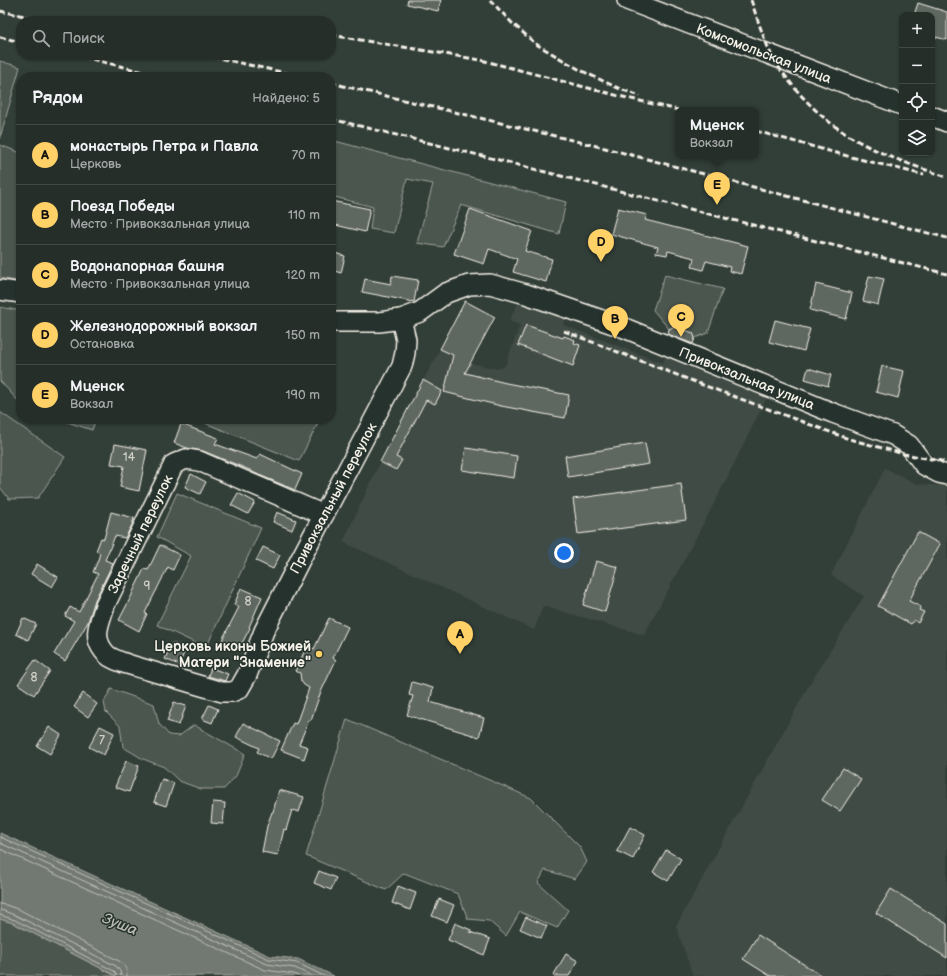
<!DOCTYPE html>
<html lang="ru">
<head>
<meta charset="utf-8">
<style>
	:root { --surface:#262e2a; --page:#323a36; --text:#f1f3f6; --muted:#a4a8a8; --line:#424a47; --accent:#ffd166 }
	body { margin:0; font-family:"Balsamiq Sans",sans-serif; background:var(--page); color:var(--text) }
	.controls { position:absolute; right:12px; top:12px; display:grid; overflow:hidden; border-radius:8px; box-shadow:0 1px 3px #0004 }
	.controls button { width:36px; height:36px; display:grid; place-items:center; padding:0; border:0; border-bottom:1px solid var(--line); background:var(--surface); color:var(--text); font:20px sans-serif }
	.you { position:absolute; left:564px; top:553px; width:14px; height:14px; margin:-10px; border:3px solid #fff; border-radius:50%; background:#1a73e8; box-shadow:0 0 0 6px #1a73e833 }
	.badge { display:grid; place-items:center; width:26px; height:26px; border-radius:50%; background:var(--accent); color:#111; font-size:13px; font-weight:700 }
	.pin { position:absolute; translate:-50% -33px; filter:drop-shadow(0 1px 2px #0008) }
	.pin::after { content:''; position:absolute; top:21px; width:14px; height:12px; background:inherit; clip-path:polygon(0 0,100% 0,50% 100%) }
	.popup { position:absolute; left:675px; top:107px; width:84px; height:52px; box-sizing:border-box; display:grid; place-content:center; border-radius:8px; background:var(--surface); filter:drop-shadow(0 1px 3px #0005); font-size:13px; white-space:nowrap; color:var(--muted) }
	.popup b { font-size:15px; color:var(--text) }
	.popup::after { content:''; position:absolute; left:50%; top:100%; margin-left:-8px; border:8px solid transparent; border-top-color:var(--surface) }
	.list { margin:0; padding:0; list-style:none }
	h2 { display:flex; justify-content:space-between; align-items:center; height:52px; margin:0; padding:0 16px; font-size:17px }
	h2 small { font-size:13px; font-weight:400; color:var(--muted) }
	.list li { display:grid; grid-template-columns:26px 1fr auto; gap:12px; align-items:center; box-sizing:border-box; height:60px; padding:0 16px; border-top:1px solid var(--line) }
	.list b { display:block; font-size:15px; white-space:nowrap }
	.list p { margin:0; font-size:13px; white-space:nowrap; color:var(--muted) }
	.list em { font-size:13px; font-style:normal; color:var(--muted) }
	.icon { flex:none; width:22px; height:22px; fill:none; stroke:currentColor; stroke-width:2; stroke-linecap:round; stroke-linejoin:round }
	.map { position:relative; flex:none; width:947px; height:976px; overflow:hidden }
	.search { position:absolute; background:var(--surface); box-shadow:0 1px 3px #0004; left:16px; top:16px; width:320px; height:44px; display:flex; align-items:center; gap:10px; box-sizing:border-box; padding:0 14px; border-radius:16px; color:var(--muted); font-size:15px }
	.panel { position:absolute; background:var(--surface); box-shadow:0 1px 3px #0004; left:16px; top:72px; width:320px; height:352px; border-radius:16px }
	.map>svg:first-child { display:block }
	.built { fill:#404b44 }
	.green { fill:#4c564f; stroke:#a0a49c }
	.water { fill:#727972; stroke:#a6a9a1 }
	.lines { fill:none; stroke-linecap:round; stroke-linejoin:round }
	.shore { stroke:#c0c1b9; stroke-width:1 }
	.building { fill:#5f6861; stroke:#f4f1e8 }
	.minor-casing { stroke:#f4f1e8; stroke-width:22 }
	.minor { stroke:#26332d; stroke-width:19 }
	.rail { stroke:#f4f1e8; stroke-width:3; stroke-dasharray:6 3; stroke-linecap:butt }
	.poi-dot { fill:#ffd166; stroke:#26332d; stroke-width:1.5 }
	.labels { text-anchor:middle; stroke-width:3; stroke-linejoin:round; paint-order:stroke }
	.number-label { font-size:12px; fill:#cfcfc6 }
	.street-label { font-size:14px; fill:#f4f1e8; stroke:#26332d }
	.poi-label { font-size:14px; font-weight:bold; fill:#f4f1e8; stroke:#26332d; text-anchor:end }
	.water-label { font-size:15px; font-style:italic; fill:#babbb3; stroke:#26332d }
</style>
</head>
<body>
<div class="map">
<svg width="947" height="976" viewBox="0 0 947 976">
	<rect width="100%" height="100%" fill="#323e38"/>
	<filter id="ink" filterUnits="userSpaceOnUse"><feTurbulence type="fractalNoise" baseFrequency=".025" numOctaves="2"/><feDisplacementMap in="SourceGraphic" scale="8" xChannelSelector="R" yChannelSelector="G"/><feConvolveMatrix kernelMatrix="1 2 1 2 8 2 1 2 1" color-interpolation-filters="sRGB"/></filter>
	<g filter="url(#ink)">
		<!-- built -->
		<g class="built">
			<polygon points="518,303 565,319 563,325 663,363 665,357 767,398 762,407 719,494 644,635 543,606 534,630 343,542 380,462 440,349 470,363 497,369 505,366 520,325 509,321"/>
			<polygon points="885,468 917,484 947,486 947,976 693,976 676,926 808,687 864,596 831,575"/>
		</g>
		<!-- green -->
		<g class="green">
			<polygon points="0,61 20,67 0,138"/>
			<polygon points="331,140 566,202 559,234 461,205 443,247 417,243 433,184 407,179 394,233 370,229 373,207 331,196"/>
			<polygon points="0,145 21,153 21,282 0,278"/>
			<polygon points="665,275 723,289 708,333 695,338 693,333 675,327 669,329 653,310"/>
			<polygon points="0,307 21,311 21,404 0,381"/>
			<polygon points="0,412 65,457 38,498 9,499 0,487"/>
			<polygon points="58,419 96,419 92,430"/>
			<polygon points="195,419 320,419 299,461"/>
			<polygon points="177,493 261,528 206,648 157,625 191,556 157,537"/>
			<polygon points="111,689 154,704 159,724 169,735 179,736 194,725 245,754 236,776 224,789 201,789 179,781 164,767 143,759 123,747 120,726 106,712 104,702"/>
			<polygon points="347,719 531,798 580,847 587,862 575,879 545,870 538,883 568,910 557,928 520,912 506,936 489,921 468,919 458,894 404,873 386,890 306,856"/>
			<polygon points="0,919 13,923 116,976 0,976"/>
		</g>
		<!-- water -->
		<polygon class="water" points="0,833 270,956 298,959 334,976 116,976 13,923 0,919"/>
		<g class="lines">
			<!-- shore -->
			<g class="shore">
				<polyline points="0,837 269,959 297,963 324,976"/>
				<polyline points="0,843 267,964 295,968 312,976"/>
				<polyline points="0,849 265,970 294,974 298,976"/>
				<path d="M0,904l6,1 14,5 99,51c6,4 8,8 8,15"/>
				<polyline points="0,910 4,911 17,916 116,966 120,971 121,976"/>
				<polyline points="0,915 15,920 114,971 116,973 116,976"/>
			</g>
		</g>
		<!-- building -->
		<g class="building">
			<polygon points="408,0 441,0 438,11 407,4"/>
			<polygon points="918,3 947,12 947,40 932,36 932,15 914,15"/>
			<polygon points="331,201 370,209 365,232 331,224"/>
			<polygon points="618,208 647,215 645,220 748,246 741,274 729,271 730,267 706,261 703,270 692,267 694,258 668,251 667,255 656,253 658,247 611,234"/>
			<polygon points="470,209 532,231 525,251 552,259 546,282 513,272 517,259 489,249 484,264 454,254"/>
			<polygon points="331,252 345,256 341,273 331,270"/>
			<polygon points="392,276 418,280 414,302 362,292 365,279 391,284"/>
			<polygon points="869,276 884,279 878,305 863,301"/>
			<polygon points="816,284 852,293 846,319 810,310"/>
			<polygon points="465,301 495,317 465,373 506,383 569,395 565,418 501,406 444,392 453,355 440,349"/>
			<polygon points="775,320 810,329 804,351 769,342"/>
			<polygon points="526,325 563,338 564,336 575,340 574,343 580,345 573,366 518,345"/>
			<polygon points="675,326 693,333 695,338 693,344 668,334 669,329"/>
			<polygon points="882,366 904,371 898,398 876,392"/>
			<polygon points="808,368 831,375 828,386 805,379"/>
			<polygon points="423,380 442,391 435,404 426,400 396,457 402,460 396,470 380,462"/>
			<polygon points="181,424 218,438 215,444 257,459 260,454 302,474 295,490 252,472 252,471 203,451 187,448 174,443"/>
			<polygon points="645,443 649,464 568,477 565,456"/>
			<polygon points="115,444 147,450 139,491 120,487 124,466 111,464"/>
			<polygon points="466,448 517,456 514,478 462,470"/>
			<polygon points="191,474 206,482 200,494 185,487"/>
			<polygon points="681,484 686,520 578,534 573,499"/>
			<polygon points="238,493 255,502 248,514 231,505"/>
			<polygon points="111,512 134,518 132,525 125,538 115,536 105,560 113,563 95,600 88,622 65,661 54,654 74,621 65,616 70,607 79,612 98,574 93,572 98,560 100,553 96,551 101,538 104,539"/>
			<polygon points="277,512 296,520 292,530 273,522"/>
			<polygon points="918,532 940,544 909,601 921,607 919,610 924,612 918,623 914,620 911,624 878,606"/>
			<polygon points="160,545 180,555 173,570 168,567 145,613 147,614 139,631 119,620 132,595 132,594 144,569 148,570"/>
			<polygon points="263,547 280,555 273,569 256,561"/>
			<polygon points="596,561 618,567 605,612 583,605"/>
			<polygon points="37,564 58,577 52,587 31,574"/>
			<polygon points="241,588 262,597 249,627 250,628 239,649 222,640 239,607 234,605"/>
			<polygon points="23,618 36,624 28,640 16,634"/>
			<polygon points="329,618 348,627 333,658 336,660 320,694 311,720 309,720 299,744 308,747 304,759 281,750 293,723 296,724 309,688 304,685 301,681 300,673 295,671 307,646 314,649"/>
			<polygon points="172,643 186,648 179,665 165,659"/>
			<polygon points="35,660 50,671 34,695 18,684"/>
			<polygon points="211,668 228,674 225,681 208,676"/>
			<polygon points="412,682 433,688 430,702 484,718 479,737 407,715 413,696 409,695"/>
			<polygon points="83,693 97,704 88,717 74,707"/>
			<polygon points="174,702 186,706 179,725 167,721"/>
			<polygon points="209,705 218,709 212,723 202,719"/>
			<polygon points="243,723 280,741 271,759 257,752 259,748 236,737"/>
			<polygon points="100,726 114,733 104,755 89,747"/>
			<polygon points="49,727 61,735 50,754 37,746"/>
			<polygon points="126,761 139,766 129,792 115,787"/>
			<polygon points="843,768 861,779 840,811 822,800"/>
			<polygon points="162,779 174,783 166,806 154,802"/>
			<polygon points="279,790 304,797 299,812 292,810 286,830 284,829 278,855 262,852 267,826 272,812 273,812"/>
			<polygon points="213,802 225,803 223,824 211,823"/>
			<polygon points="630,827 645,835 633,859 617,851"/>
			<polygon points="666,850 681,859 668,881 653,872"/>
			<polygon points="319,871 336,878 331,890 314,883"/>
			<polygon points="398,886 416,893 410,910 392,903"/>
			<polygon points="891,889 947,924 947,958 876,913"/>
			<polygon points="439,899 454,905 447,922 432,916"/>
			<polygon points="526,917 547,926 541,938 520,929"/>
			<polygon points="455,923 471,930 470,932 490,939 484,955 448,940"/>
			<polygon points="758,935 822,976 770,976 743,959"/>
			<polygon points="566,954 578,961 569,976 553,976"/>
		</g>
		<g class="lines">
			<!-- minor casing -->
			<g class="minor-casing">
				<g id="minor">
					<polyline points="627,0 902,105"/>
					<polyline points="932,116 947,122"/>
					<polyline points="0,290 21,293"/>
					<polyline points="331,322 379,322 401,319 420,312 446,293 469,285 490,284 526,294 622,327 833,413 893,435 909,445 924,465 939,473 947,475"/>
					<path d="M324,515l-125,-54 -13,-2 -12,5 -69,141c-4,14 -12,29 -4,42 3,5 6,9 11,11 5,3 10,4 15,6l95,28h10l7,-3 8,-14 17,-44 36,-71 102,-194 3,-13 1,-13 -5,-21"/>
				</g>
			</g>
			<!-- minor -->
			<use href="#minor" class="minor"/>
			<!-- rail -->
			<g class="rail">
				<polyline points="490,0 512,23 536,44 580,70 620,89 640,96"/>
				<path d="M751,0c6,18 12,37 20,54 6,12 15,23 23,33 14,17 31,33 49,45 32,21 68,33 104,45"/>
				<polyline points="0,11 49,21"/>
				<polyline points="331,35 481,60 619,96 678,110"/>
				<polyline points="0,37 21,42"/>
				<polyline points="75,55 164,77"/>
				<polyline points="204,55 304,77"/>
				<polyline points="331,83 463,114 605,148 947,238"/>
				<polyline points="331,119 503,161 709,214 947,274"/>
				<polyline points="756,131 851,157 924,175"/>
				<polyline points="564,331 703,385 849,439 904,454 947,462"/>
			</g>
		</g>
	</g>
	<!-- markers -->
	<circle class="poi-dot" cx="319" cy="654" r="4"/>
	<g class="labels">
		<!-- number labels -->
		<g class="number-label">
			<text x="129" y="461">14</text>
			<text x="147" y="590">9</text>
			<text x="248" y="605">8</text>
			<text x="34" y="681">8</text>
			<text x="102" y="744">7</text>
		</g>
		<!-- street labels -->
		<g class="street-label">
			<text transform="translate(764 53) rotate(21)" y="5">Комсомольская улица</text>
			<text transform="translate(747 378) rotate(22)" y="5">Привокзальная улица</text>
			<text transform="translate(333 498) rotate(-62)" y="5">Привокзальный переулок</text>
			<text transform="translate(140 534) rotate(-64)" y="5">Заречный переулок</text>
		</g>
		<!-- poi labels -->
		<g class="poi-label">
			<text x="311" y="651">Церковь иконы Божией<tspan x="311" dy="16">Матери "Знамение"</tspan></text>
		</g>
		<!-- water labels -->
		<g class="water-label">
			<text transform="translate(120 924) rotate(22)" y="5">Зуша</text>
		</g>
	</g>
</svg>
<div class="controls">
<button>+</button>
<button>−</button>
<button><svg class="icon" aria-label="locate" viewBox="0 0 24 24"><circle cx="12" cy="12" r="6"/><path d="M12 2v4M12 18v4M2 12h4M18 12h4"/></svg></button>
<button><svg class="icon" aria-label="layers" viewBox="0 0 24 24"><path d="M12 4l9 5-9 5-9-5zM3 14l9 5 9-5"/></svg></button>
</div>
<div class="you"></div>
<div class="pin badge" style="left:460px;top:654px">A</div>
<div class="pin badge" style="left:615px;top:339px">B</div>
<div class="pin badge" style="left:681px;top:337px">C</div>
<div class="pin badge" style="left:601px;top:262px">D</div>
<div class="pin badge" style="left:717px;top:205px">E</div>
<div class="popup"><b>Мценск</b>Вокзал</div>
<div class="search"><svg class="icon" aria-label="search" viewBox="0 0 24 24"><circle cx="10" cy="10" r="6"/><path d="M15 15l6 6"/></svg>Поиск</div>
<section class="panel">
<h2>Рядом<small>Найдено: 5</small></h2>
<ul class="list">
<li><span class="badge">A</span><div><b>монастырь Петра и Павла</b><p>Церковь</p></div><em>70 m</em></li>
<li><span class="badge">B</span><div><b>Поезд Победы</b><p>Место · Привокзальная улица</p></div><em>110 m</em></li>
<li><span class="badge">C</span><div><b>Водонапорная башня</b><p>Место · Привокзальная улица</p></div><em>120 m</em></li>
<li><span class="badge">D</span><div><b>Железнодорожный вокзал</b><p>Остановка</p></div><em>150 m</em></li>
<li><span class="badge">E</span><div><b>Мценск</b><p>Вокзал</p></div><em>190 m</em></li>
</ul>
</section>
</div>
</body>
</html>
